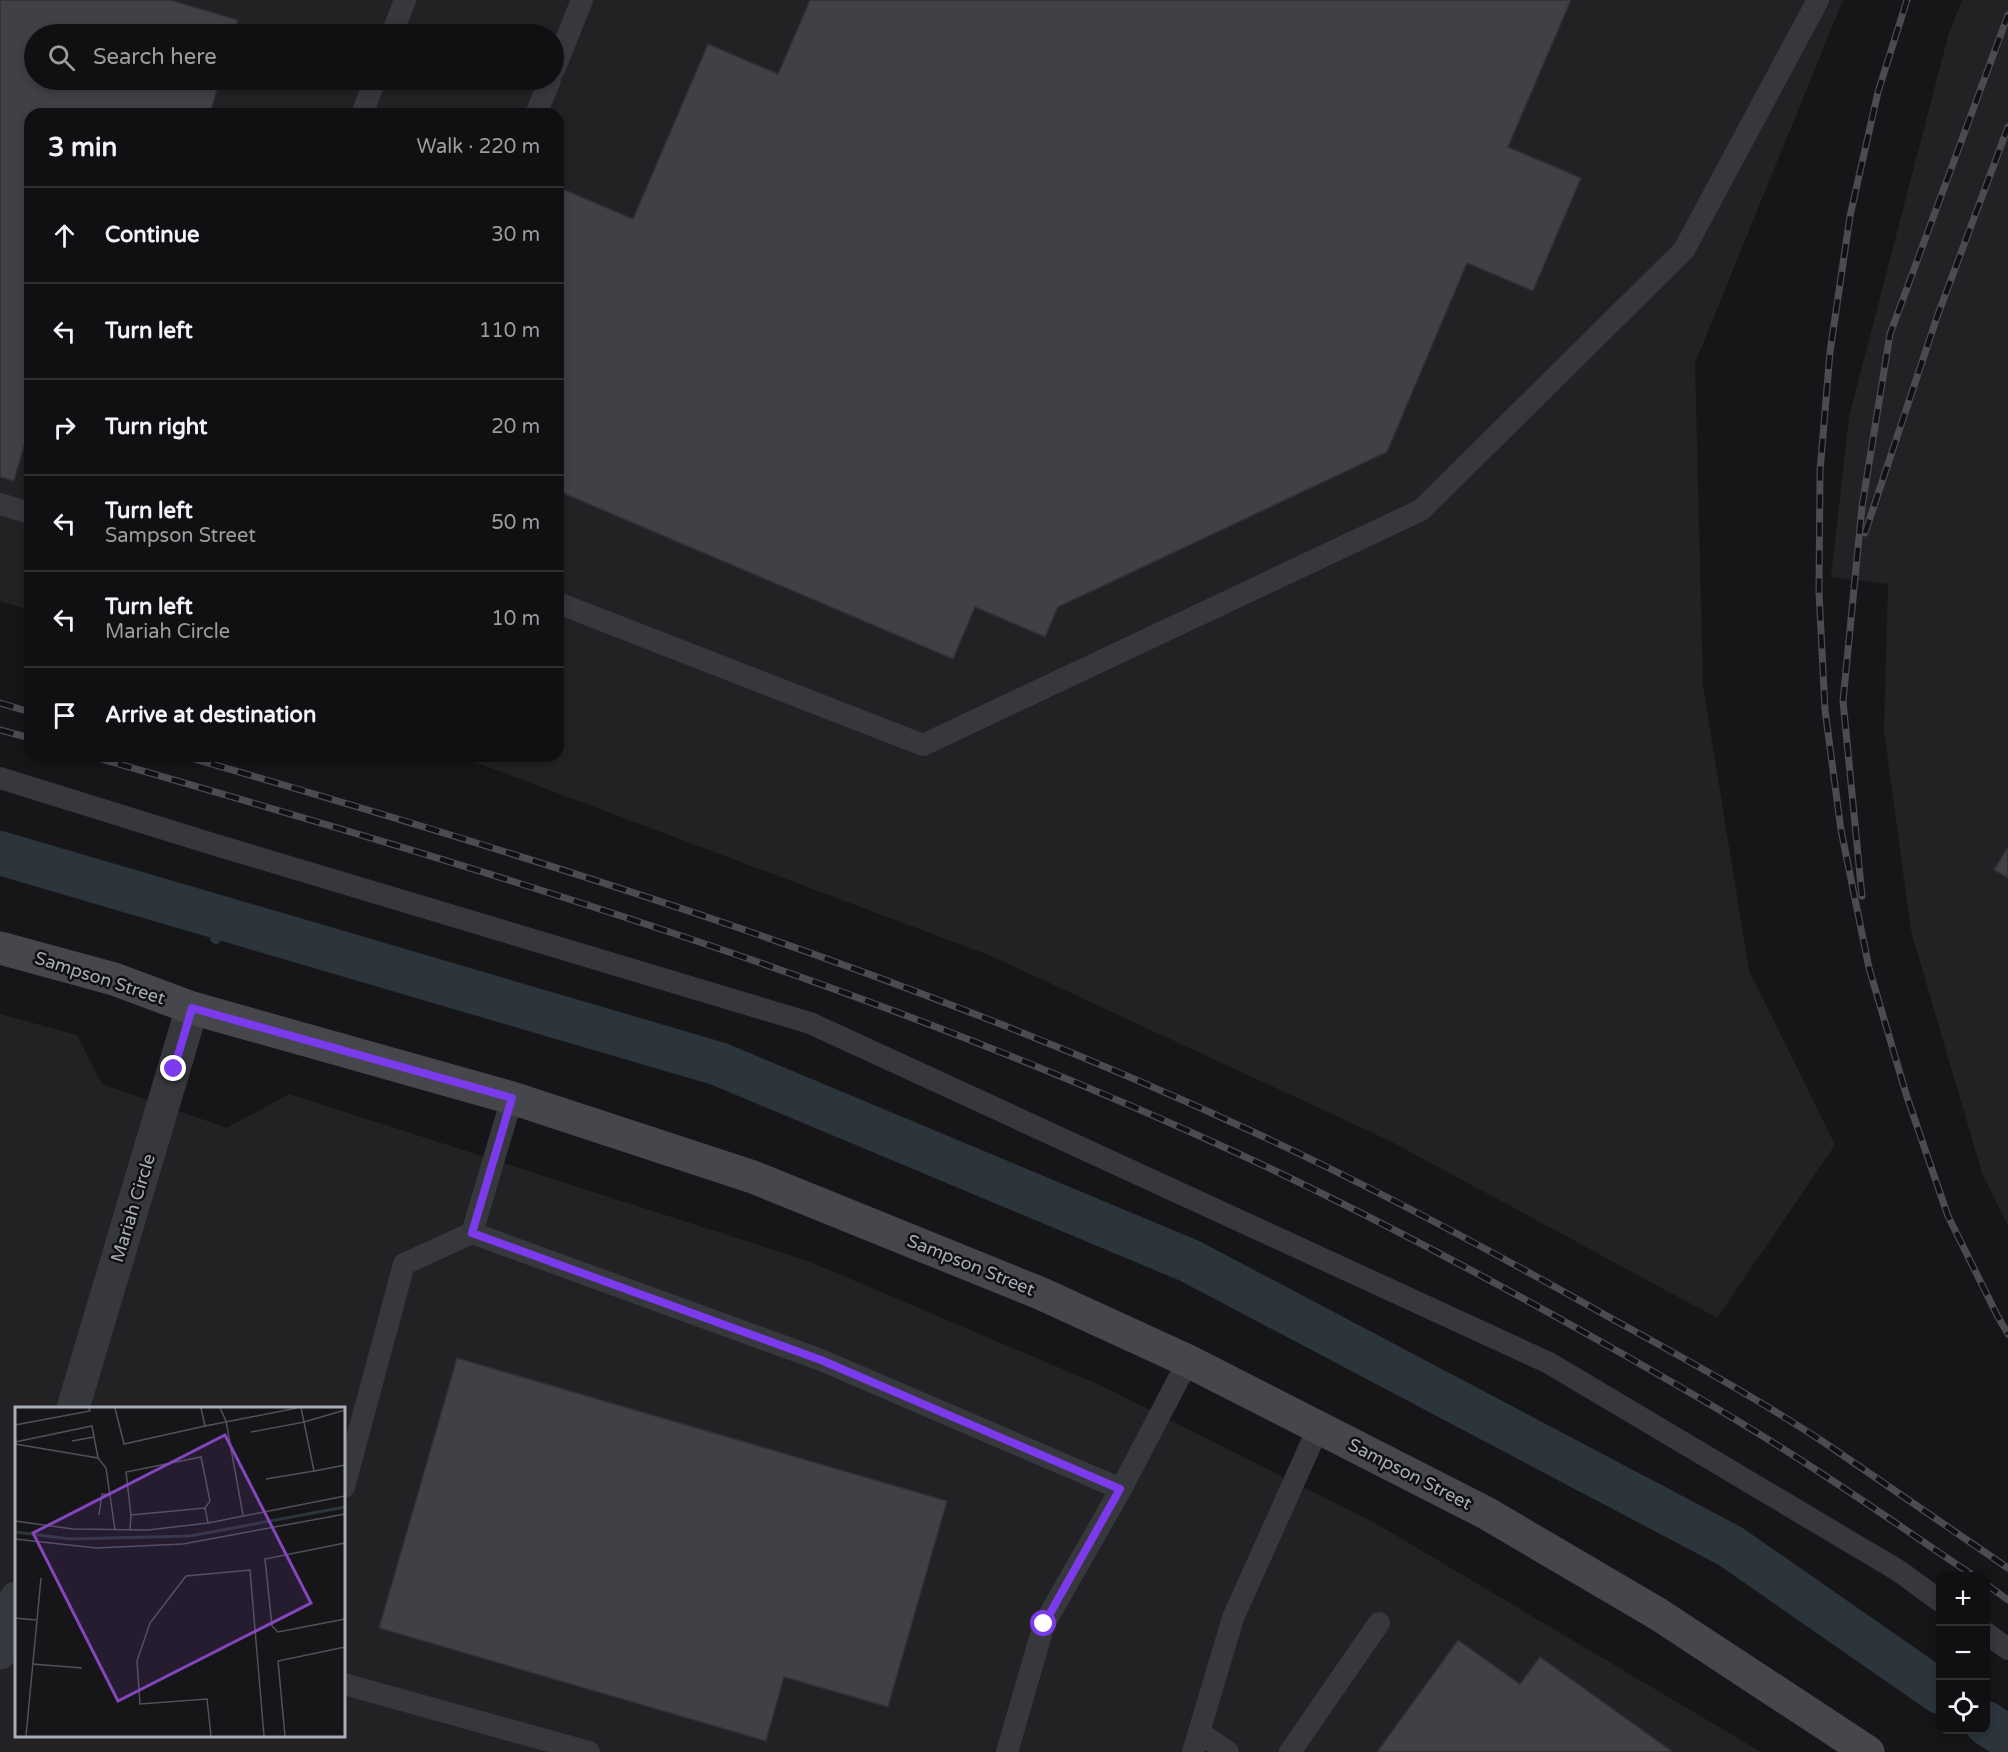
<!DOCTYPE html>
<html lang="en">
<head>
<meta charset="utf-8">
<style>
	:root { --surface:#101012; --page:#19191b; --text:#f1f3f6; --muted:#9c9d9f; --line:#303032 }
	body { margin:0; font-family:"Varela Round",sans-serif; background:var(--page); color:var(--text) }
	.controls { position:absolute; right:18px; bottom:18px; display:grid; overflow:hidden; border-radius:12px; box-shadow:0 3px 9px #0003 }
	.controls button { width:54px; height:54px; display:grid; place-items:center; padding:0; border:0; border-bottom:2px solid var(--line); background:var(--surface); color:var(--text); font:30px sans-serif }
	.stop { position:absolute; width:18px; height:18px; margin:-14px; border:4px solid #7c3aed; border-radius:50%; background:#fff }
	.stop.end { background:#7c3aed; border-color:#fff; box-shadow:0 2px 6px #0008 }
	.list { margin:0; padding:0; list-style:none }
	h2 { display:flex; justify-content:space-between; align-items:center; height:78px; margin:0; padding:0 24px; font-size:26px }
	h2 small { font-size:20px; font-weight:400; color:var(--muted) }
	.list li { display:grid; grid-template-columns:39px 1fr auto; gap:18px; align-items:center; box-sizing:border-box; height:96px; padding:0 24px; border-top:2px solid var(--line) }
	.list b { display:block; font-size:22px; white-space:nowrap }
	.list p { margin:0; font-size:20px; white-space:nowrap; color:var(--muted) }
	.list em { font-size:20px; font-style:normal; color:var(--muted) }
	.icon { flex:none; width:33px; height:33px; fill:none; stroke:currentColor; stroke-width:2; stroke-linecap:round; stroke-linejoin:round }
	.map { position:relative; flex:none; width:2008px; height:1752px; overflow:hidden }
	.search { position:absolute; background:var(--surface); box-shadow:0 3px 9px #0003; left:24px; top:24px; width:540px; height:66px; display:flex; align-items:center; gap:15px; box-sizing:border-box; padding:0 21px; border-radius:33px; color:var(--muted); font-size:22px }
	.panel { position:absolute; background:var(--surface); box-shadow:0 3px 9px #0003; left:24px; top:108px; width:540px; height:654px; border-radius:18px }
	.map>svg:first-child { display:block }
	.built { fill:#222225; fill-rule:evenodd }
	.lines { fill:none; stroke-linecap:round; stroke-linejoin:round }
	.stream { stroke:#2c353c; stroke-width:12 }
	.canal { stroke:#2c353c; stroke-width:44 }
	.building { fill:#404145; stroke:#303034; stroke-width:1.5 }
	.lane { stroke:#37383d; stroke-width:22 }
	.street { stroke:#37383d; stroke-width:33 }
	.secondary { stroke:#45474d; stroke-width:33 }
	.rail-casing { stroke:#4a4c52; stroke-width:7 }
	.rail { stroke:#111113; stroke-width:4.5; stroke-dasharray:14; stroke-linecap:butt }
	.route { stroke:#7c3aed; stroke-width:8 }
	.labels { text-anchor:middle; stroke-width:5; stroke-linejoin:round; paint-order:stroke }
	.street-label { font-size:18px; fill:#a8adb8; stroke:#111113 }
	.inset-river { fill:none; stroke:#2c353c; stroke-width:3 }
	.inset-road { fill:none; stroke:#505258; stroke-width:1.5 }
	.view { fill:#8446be; fill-opacity:0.15; stroke:#8446be; stroke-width:3 }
	.inset-edge { fill:none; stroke:#a8adb8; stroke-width:3 }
</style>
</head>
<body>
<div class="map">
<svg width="2008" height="1752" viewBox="0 0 2008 1752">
	<rect width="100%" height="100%" fill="#161618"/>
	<!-- built -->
	<g class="built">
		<path d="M0,0h1843l-148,363 8,323 46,284 86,175 -118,173 -327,-177 -399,-185 -532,-200h99v-642h-528v496l-30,-9zM34,34h520v46h-520z"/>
		<polygon points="1962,0 2008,0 2008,1226 1982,1173 1911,931 1884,731 1888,584 1831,577 1849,417 1948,36"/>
		<path d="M0,1014l77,21 25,49 125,44 62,-34 519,167 292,124 275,138 386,229h-1761zM16,1408h328v328h-328z"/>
	</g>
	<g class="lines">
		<!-- stream -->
		<g class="stream">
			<polyline points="216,938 219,917"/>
			<polyline points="1299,1334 1305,1322"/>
		</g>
		<!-- canal -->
		<g class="canal">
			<polyline points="0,853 719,1064 1190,1261 1730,1546 1940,1692"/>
			<polyline points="1986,1723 2008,1738"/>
		</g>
	</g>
	<!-- building -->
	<g class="building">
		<polygon points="0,0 170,0 238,20 233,34 34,34 34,80 220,80 210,114 30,114 30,437 27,436 14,481 0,477"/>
		<polygon points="810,0 1571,0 1508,147 1581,178 1533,291 1467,263 1387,452 1058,607 1045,637 975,607 953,659 558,491 558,187 633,219 708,44 778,74"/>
		<polygon points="2008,847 2008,878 1994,870"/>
		<polygon points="457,1358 947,1501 888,1707 784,1677 766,1741 379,1628"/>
		<polygon points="1458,1640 1520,1684 1540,1657 1673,1752 1377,1752"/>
	</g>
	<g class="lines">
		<!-- lane -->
		<g class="lane">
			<polyline points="392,34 405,0"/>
			<polyline points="554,70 582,0"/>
			<polyline points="362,114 375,80"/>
			<polyline points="536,114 550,80"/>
			<polyline points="0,504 30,513"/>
			<polyline points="558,603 923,745 1421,510 1684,250 1818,0"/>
			<polyline points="0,778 206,842 810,1023 1549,1363 1899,1571 1940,1601"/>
			<polyline points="512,1098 472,1233 821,1360 1121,1489 1188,1361"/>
			<polyline points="344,1487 404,1264 472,1233"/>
			<polyline points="1986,1633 2008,1649"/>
			<polyline points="344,1684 589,1752"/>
			<polyline points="1199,1732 1228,1752"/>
			<polyline points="1007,1752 1044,1624 1121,1489"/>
			<polyline points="1193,1752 1233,1618 1319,1426"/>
			<polyline points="1290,1752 1379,1623"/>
		</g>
		<!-- street -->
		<g class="street">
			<polyline points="73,1408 192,1008"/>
			<polyline points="0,1653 16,1598"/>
		</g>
		<!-- secondary -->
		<polyline class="secondary" points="0,948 114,979 192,1008 512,1098 753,1177 1042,1294 1188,1361 1486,1513 1658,1614 1868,1752"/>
		<!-- rail casing -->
		<g class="rail-casing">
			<g id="rail">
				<polyline points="1907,0 1878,92 1850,216 1830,352 1820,471 1819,592 1825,710 1841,830 1869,968 1907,1097 1948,1216 1998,1317 2008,1334"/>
				<polyline points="1865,533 1937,317 2008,127"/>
				<polyline points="0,703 30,712"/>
				<polyline points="0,730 30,738"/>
				<path d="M91,756c389,112 778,227 1146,397 123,57 242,120 359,186 73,41 145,82 214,127 56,36 110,74 164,110"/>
				<path d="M184,756c361,104 723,216 1065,374 122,56 241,120 358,186 73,40 148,81 218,127 61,41 122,84 183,125"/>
				<polyline points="1862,896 1843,701 1862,507 1890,334 2008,15"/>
				<polyline points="1986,1584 2008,1600"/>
			</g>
		</g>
		<!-- rail -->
		<use href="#rail" class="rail"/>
	</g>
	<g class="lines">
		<!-- route -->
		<polyline class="route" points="174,1069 192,1008 512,1098 472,1233 821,1360 1120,1489 1044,1624"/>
	</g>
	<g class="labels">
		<!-- street labels -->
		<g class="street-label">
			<text transform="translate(100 978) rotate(18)" y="6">Sampson Street</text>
			<text transform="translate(133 1208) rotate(-73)" y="6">Mariah Circle</text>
			<text transform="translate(971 1265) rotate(22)" y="6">Sampson Street</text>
			<text transform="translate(1410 1474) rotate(27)" y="6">Sampson Street</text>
		</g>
	</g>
	<!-- overview -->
	<g transform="translate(15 1407)">
		<rect width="330" height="330" fill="#161618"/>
		<path class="inset-river" d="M0,125l55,7 120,-3 155,-29"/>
		<path class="inset-road" d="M100,1l9,36 81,-18M186,1l4,18 92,-18M205,1l6,13 17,94M286,1l3,14 41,-12M0,18l75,-14 -1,-3M236,25l53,-10 10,49 31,-6M57,34l22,-4M0,35l77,-16 6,32M0,37l83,14 8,10 9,62M251,72l48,-8M84,108l3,-21 9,1M116,108l-5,-43 75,-15 9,44 -5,7M0,114l58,8 75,1 60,-7 137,-27M115,123l1,-15 74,-7 3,15M0,132l81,9 87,-4 162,-30M330,136l-80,16 7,67 6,6 67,-13M0,211l21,2M17,257l50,4M11,329l15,-158M196,329l-4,-37 -67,5 -3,-43 13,-38 36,-47 64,-6 14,166M270,329l-7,-75 67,-14"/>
		<path class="view" d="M210,28l86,168 -193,98 -85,-168z"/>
		<rect width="330" height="330" class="inset-edge"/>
	</g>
</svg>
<div class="controls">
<button>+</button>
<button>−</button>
<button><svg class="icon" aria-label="locate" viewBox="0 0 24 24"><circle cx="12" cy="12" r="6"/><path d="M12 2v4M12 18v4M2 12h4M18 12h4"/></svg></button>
</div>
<div class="stop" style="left:1044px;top:1624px"></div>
<div class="stop end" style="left:174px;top:1069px"></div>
<div class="search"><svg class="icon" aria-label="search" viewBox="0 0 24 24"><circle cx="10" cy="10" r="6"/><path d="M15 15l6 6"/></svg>Search here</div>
<section class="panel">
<h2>3 min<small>Walk · 220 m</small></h2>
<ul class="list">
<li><svg class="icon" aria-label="ahead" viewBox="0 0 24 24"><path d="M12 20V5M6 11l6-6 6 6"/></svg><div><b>Continue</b></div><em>30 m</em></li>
<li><svg class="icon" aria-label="left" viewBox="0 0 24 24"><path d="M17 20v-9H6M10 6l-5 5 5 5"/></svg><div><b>Turn left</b></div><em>110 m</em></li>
<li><svg class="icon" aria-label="right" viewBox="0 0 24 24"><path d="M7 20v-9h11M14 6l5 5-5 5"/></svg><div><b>Turn right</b></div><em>20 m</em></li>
<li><svg class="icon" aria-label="left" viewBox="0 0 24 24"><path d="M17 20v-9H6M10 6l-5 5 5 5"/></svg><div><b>Turn left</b><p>Sampson Street</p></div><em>50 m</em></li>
<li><svg class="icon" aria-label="left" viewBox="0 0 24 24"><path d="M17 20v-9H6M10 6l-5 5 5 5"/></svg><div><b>Turn left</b><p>Mariah Circle</p></div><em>10 m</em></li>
<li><svg class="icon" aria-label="arrive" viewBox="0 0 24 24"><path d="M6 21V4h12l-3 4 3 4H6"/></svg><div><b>Arrive at destination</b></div></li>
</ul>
</section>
</div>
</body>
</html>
